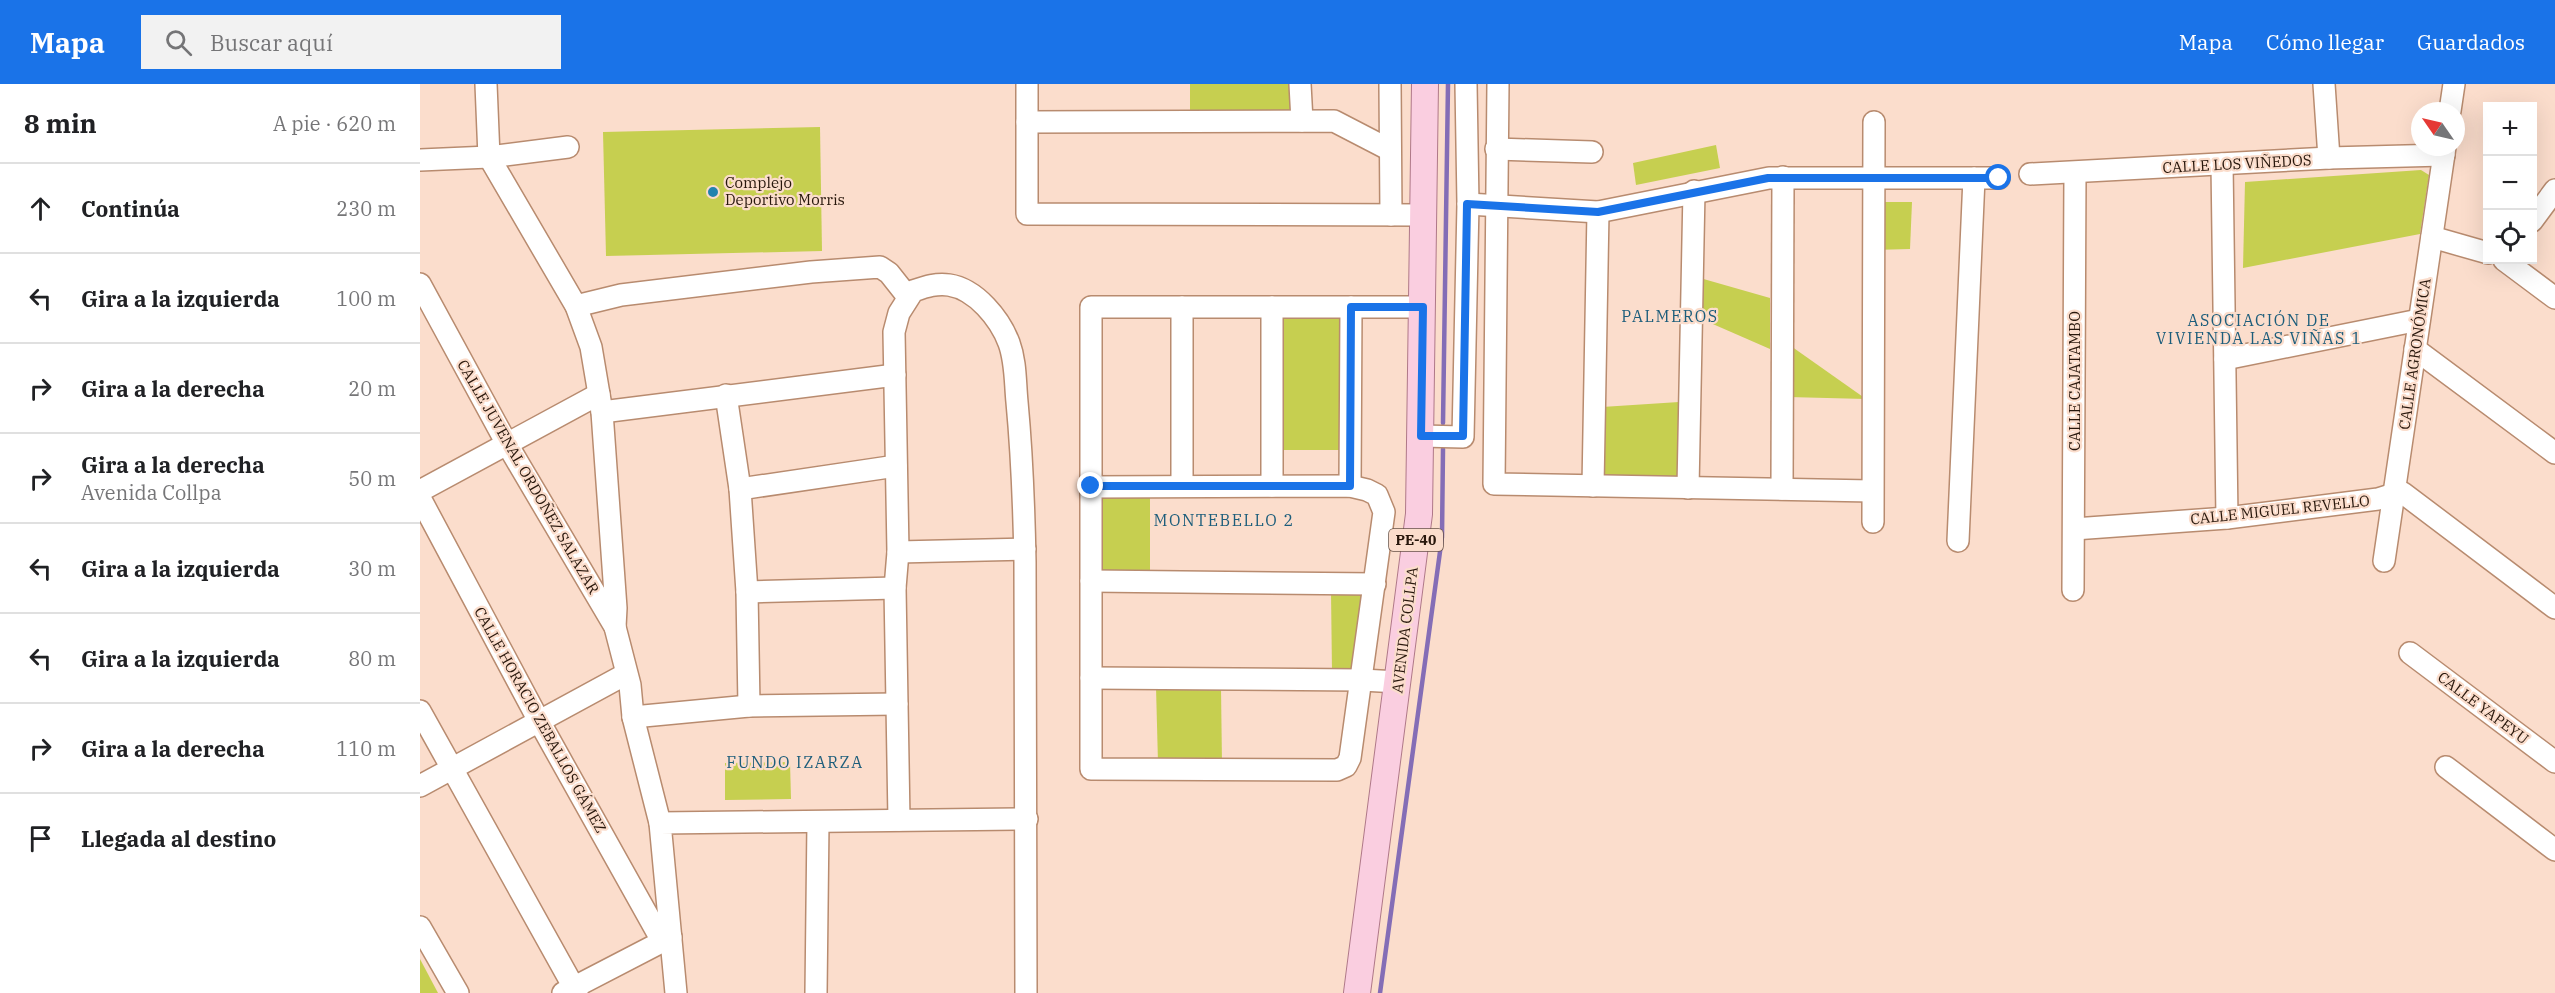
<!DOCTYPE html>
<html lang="es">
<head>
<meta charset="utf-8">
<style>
	:root { --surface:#fff; --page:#f2f2f2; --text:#202124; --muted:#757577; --line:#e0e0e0; --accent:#1a73e8 }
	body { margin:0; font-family:"IBM Plex Serif",serif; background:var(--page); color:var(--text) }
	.controls { position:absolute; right:18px; top:18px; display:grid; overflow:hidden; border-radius:0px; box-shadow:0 6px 24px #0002 }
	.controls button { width:54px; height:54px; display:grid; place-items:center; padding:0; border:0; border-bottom:2px solid var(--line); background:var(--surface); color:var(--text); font:30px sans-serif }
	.compass { position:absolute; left:1991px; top:18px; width:54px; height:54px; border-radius:50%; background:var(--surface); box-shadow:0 6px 24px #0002; rotate:304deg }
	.stop { position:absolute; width:18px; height:18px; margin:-14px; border:4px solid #1a73e8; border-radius:50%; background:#fff }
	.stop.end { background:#1a73e8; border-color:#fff; box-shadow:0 2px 6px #0008 }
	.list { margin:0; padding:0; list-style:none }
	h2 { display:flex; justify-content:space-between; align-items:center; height:78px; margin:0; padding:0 24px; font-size:26px }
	h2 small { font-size:20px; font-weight:400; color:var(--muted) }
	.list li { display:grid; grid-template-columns:39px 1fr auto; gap:18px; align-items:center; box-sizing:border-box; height:90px; padding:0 24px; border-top:2px solid var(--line) }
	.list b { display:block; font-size:22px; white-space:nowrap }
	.list p { margin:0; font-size:20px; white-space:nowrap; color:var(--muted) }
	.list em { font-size:20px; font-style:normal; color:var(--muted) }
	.icon { flex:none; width:33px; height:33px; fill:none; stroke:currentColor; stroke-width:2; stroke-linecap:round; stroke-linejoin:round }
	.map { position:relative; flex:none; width:2135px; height:909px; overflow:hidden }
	header { display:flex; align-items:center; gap:36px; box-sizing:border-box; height:84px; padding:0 30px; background:var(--accent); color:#fff }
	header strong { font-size:28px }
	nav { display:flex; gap:33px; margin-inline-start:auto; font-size:21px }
	.search { width:420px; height:54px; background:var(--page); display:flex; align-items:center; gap:15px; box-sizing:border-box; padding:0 21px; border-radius:0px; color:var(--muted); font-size:22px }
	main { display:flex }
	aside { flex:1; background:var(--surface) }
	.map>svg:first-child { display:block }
	.green { fill:#c6cf50 }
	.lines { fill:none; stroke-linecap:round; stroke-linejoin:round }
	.stream { stroke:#846db6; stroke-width:4.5 }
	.minor-casing { stroke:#b88b6f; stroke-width:24 }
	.major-casing { stroke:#af7888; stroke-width:28 }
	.minor { stroke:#fff; stroke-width:21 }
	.major { stroke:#facee0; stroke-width:26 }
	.route { stroke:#1a73e8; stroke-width:8 }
	.poi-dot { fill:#2283ae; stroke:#fbddcc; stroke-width:2 }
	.labels { text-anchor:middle; stroke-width:4.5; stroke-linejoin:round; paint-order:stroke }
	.shield { fill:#fbddcc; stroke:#675246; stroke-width:1.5 }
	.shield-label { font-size:14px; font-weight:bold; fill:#28170c }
	.street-label { font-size:15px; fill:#28170c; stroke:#fbddcc }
	.poi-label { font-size:15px; fill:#28170c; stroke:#fbddcc; text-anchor:start }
	.neighbourhood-label { font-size:16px; letter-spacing:1.5px; fill:#1c5d7b; stroke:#fbddcc }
</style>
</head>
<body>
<header>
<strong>Mapa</strong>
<div class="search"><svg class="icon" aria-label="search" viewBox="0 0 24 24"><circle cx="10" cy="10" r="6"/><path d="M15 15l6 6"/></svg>Buscar aquí</div>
<nav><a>Mapa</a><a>Cómo llegar</a><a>Guardados</a></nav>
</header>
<main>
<aside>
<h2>8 min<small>A pie · 620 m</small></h2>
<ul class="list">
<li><svg class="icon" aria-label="ahead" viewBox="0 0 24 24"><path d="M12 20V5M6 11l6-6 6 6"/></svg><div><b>Continúa</b></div><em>230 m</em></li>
<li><svg class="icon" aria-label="left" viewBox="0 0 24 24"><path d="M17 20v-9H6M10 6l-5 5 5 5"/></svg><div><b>Gira a la izquierda</b></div><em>100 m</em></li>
<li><svg class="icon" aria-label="right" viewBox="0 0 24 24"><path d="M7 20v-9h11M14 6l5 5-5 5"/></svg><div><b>Gira a la derecha</b></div><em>20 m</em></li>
<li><svg class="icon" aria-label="right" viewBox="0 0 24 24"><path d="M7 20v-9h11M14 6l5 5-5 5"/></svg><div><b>Gira a la derecha</b><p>Avenida Collpa</p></div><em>50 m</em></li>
<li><svg class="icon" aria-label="left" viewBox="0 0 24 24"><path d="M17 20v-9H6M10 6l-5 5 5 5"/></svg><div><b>Gira a la izquierda</b></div><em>30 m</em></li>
<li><svg class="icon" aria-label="left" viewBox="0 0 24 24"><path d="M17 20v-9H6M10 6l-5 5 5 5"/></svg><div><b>Gira a la izquierda</b></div><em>80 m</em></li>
<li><svg class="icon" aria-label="right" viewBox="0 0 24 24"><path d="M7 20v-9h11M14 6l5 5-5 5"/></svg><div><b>Gira a la derecha</b></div><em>110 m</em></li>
<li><svg class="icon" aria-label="arrive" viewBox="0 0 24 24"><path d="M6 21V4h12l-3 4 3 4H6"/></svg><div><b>Llegada al destino</b></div></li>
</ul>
</aside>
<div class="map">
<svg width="2135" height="909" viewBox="0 0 2135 909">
	<rect width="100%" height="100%" fill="#fbddcc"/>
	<!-- green -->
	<g class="green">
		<polygon points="770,0 871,0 872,30 770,28"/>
		<polygon points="400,43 402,167 186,172 183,48"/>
		<polygon points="1296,61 1300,84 1216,101 1213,79"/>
		<polygon points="2001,86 2009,91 2000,150 1823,184 1825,98"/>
		<polygon points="1453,118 1492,118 1490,165 1453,166"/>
		<polygon points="1280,194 1350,214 1350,265 1279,234"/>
		<polygon points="859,230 923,230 923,366 858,366"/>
		<polygon points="1368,260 1446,315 1368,313"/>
		<polygon points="1259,318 1258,398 1179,396 1182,323"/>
		<polygon points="681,409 730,409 730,492 679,491"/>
		<polygon points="911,508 946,508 935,588 912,588"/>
		<polygon points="736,603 801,604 802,680 738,679"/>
		<polygon points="370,678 371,715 305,716 305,679"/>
		<polygon points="0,875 18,909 0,909"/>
	</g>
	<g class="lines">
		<!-- stream -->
		<g class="stream">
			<polyline points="1023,339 1028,0"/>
			<polyline points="960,909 1022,453 1023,365"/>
		</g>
		<!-- minor casing -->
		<g class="minor-casing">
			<g id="minor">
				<polyline points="66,0 69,73 156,222 171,263 182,328 196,524 195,543"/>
				<polyline points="607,0 607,130 1004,131"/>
				<polyline points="880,0 882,37"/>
				<polyline points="970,0 971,131"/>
				<polyline points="1078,0 1074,400 1452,407"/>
				<polyline points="1904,0 1909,74"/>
				<polyline points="2030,27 2034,0"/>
				<polyline points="607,38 914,37 970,66"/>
				<polyline points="1076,65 1172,68"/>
				<polyline points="0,76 69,73 148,63"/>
				<polyline points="1802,80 1807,434"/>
				<polyline points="1610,90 1909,74 2024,71"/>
				<polyline points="1048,120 1178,128 1349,94 1579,94"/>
				<polyline points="2112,137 2135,106"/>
				<polyline points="2012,153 2068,169"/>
				<polyline points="2084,176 2135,214"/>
				<polyline points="0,200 87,360 195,543 210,601 213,633 240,739"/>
				<polyline points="156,222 201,211 391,188 460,183 469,189 488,213"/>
				<polyline points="1995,265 2135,369"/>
				<polyline points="1805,275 1999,236"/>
				<polyline points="306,311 320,405 327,508 329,622"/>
				<polyline points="182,328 475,291"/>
				<polyline points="1001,352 1043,353 1048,120 1046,0"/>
				<polyline points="762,402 762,223"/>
				<polyline points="852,402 852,223"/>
				<polyline points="930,402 931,223"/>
				<polyline points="1173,402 1178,128"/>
				<polyline points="671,403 930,402 947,406 957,411 964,428 930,674 926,682 917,686 671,685 671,223 1003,223"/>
				<polyline points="1268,404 1274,107"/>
				<polyline points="320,405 476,382"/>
				<polyline points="1362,405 1363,93"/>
				<polyline points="0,407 179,310"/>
				<polyline points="0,414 119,637 242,857"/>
				<polyline points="1453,438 1454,38"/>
				<polyline points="1654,445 1807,434 1958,415 1974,410 1983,409 2135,524"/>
				<polyline points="1538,457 1554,94"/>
				<polyline points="478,468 605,465"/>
				<polyline points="1964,477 2025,63"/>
				<polyline points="671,497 955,500"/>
				<polyline points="1653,506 1655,89"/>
				<polyline points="327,508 475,504"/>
				<polyline points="1990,569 2135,678"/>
				<polyline points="671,594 942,596 978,598"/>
				<polyline points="0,627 157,909"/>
				<polyline points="213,633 329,622 477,620"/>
				<polyline points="2026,683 2135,766"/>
				<polyline points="0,702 206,590"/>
				<path d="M479,736l-4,-232 3,-36 -4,-220 5,-19 14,-22c12,-4 23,-8 36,-6 27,4 51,34 60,58 7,19 6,39 8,59 5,53 7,107 8,160l1,431"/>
				<polyline points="0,843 38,909"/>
				<polyline points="143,909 251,853"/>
				<polyline points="256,909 240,739 607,735"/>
				<polyline points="396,909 398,738"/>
			</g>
		</g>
		<!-- major casing -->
		<g class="major-casing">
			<polyline id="major" points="937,909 999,430 1005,0"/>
		</g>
		<!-- minor -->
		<use href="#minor" class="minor"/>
		<!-- major -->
		<use href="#major" class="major"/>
	</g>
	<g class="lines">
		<!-- route -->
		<polyline class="route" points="671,402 930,402 931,223 1003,223 1001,352 1043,352 1047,120 1178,128 1348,94 1579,94"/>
	</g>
	<!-- markers -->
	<circle class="poi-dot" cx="293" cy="108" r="6"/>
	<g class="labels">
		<!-- shield labels -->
		<rect class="shield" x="969" y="445" width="54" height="22" rx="4.5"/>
		<g class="shield-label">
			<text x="996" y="461">PE-40</text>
		</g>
		<!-- street labels -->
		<g class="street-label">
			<text transform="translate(1817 80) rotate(-3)" y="5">CALLE LOS VIÑEDOS</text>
			<text transform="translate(1995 270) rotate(-82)" y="5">CALLE AGRONÓMICA</text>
			<text transform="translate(1655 297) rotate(-90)" y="5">CALLE CAJATAMBO</text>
			<text transform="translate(108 393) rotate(60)" y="5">CALLE JUVENAL ORDOÑEZ SALAZAR</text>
			<text transform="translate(1860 426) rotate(-6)" y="5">CALLE MIGUEL REVELLO</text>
			<text transform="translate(985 546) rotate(-83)" y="5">AVENIDA COLLPA</text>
			<text transform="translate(2063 624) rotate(37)" y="5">CALLE YAPEYU</text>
			<text transform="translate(120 636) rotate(61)" y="5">CALLE HORACIO ZEBALLOS GÁMEZ</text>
		</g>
		<!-- poi labels -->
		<g class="poi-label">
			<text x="305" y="104">Complejo<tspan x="305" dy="17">Deportivo Morris</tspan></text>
		</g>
		<!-- neighbourhood labels -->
		<g class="neighbourhood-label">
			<text x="1250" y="238">PALMEROS</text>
			<text x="1839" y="242">ASOCIACIÓN DE<tspan x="1839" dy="18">VIVIENDA LAS VIÑAS 1</tspan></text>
			<text x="804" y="442">MONTEBELLO 2</text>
			<text x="375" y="684">FUNDO IZARZA</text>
		</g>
	</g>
</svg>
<div class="controls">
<button>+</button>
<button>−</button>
<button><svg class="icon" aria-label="locate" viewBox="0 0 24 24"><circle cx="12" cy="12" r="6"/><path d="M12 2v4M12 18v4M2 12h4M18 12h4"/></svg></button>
</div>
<svg class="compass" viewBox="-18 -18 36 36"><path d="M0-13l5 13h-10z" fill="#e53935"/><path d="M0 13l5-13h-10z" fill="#757577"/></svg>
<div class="stop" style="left:1579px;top:94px"></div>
<div class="stop end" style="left:671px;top:402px"></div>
</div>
</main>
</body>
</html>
